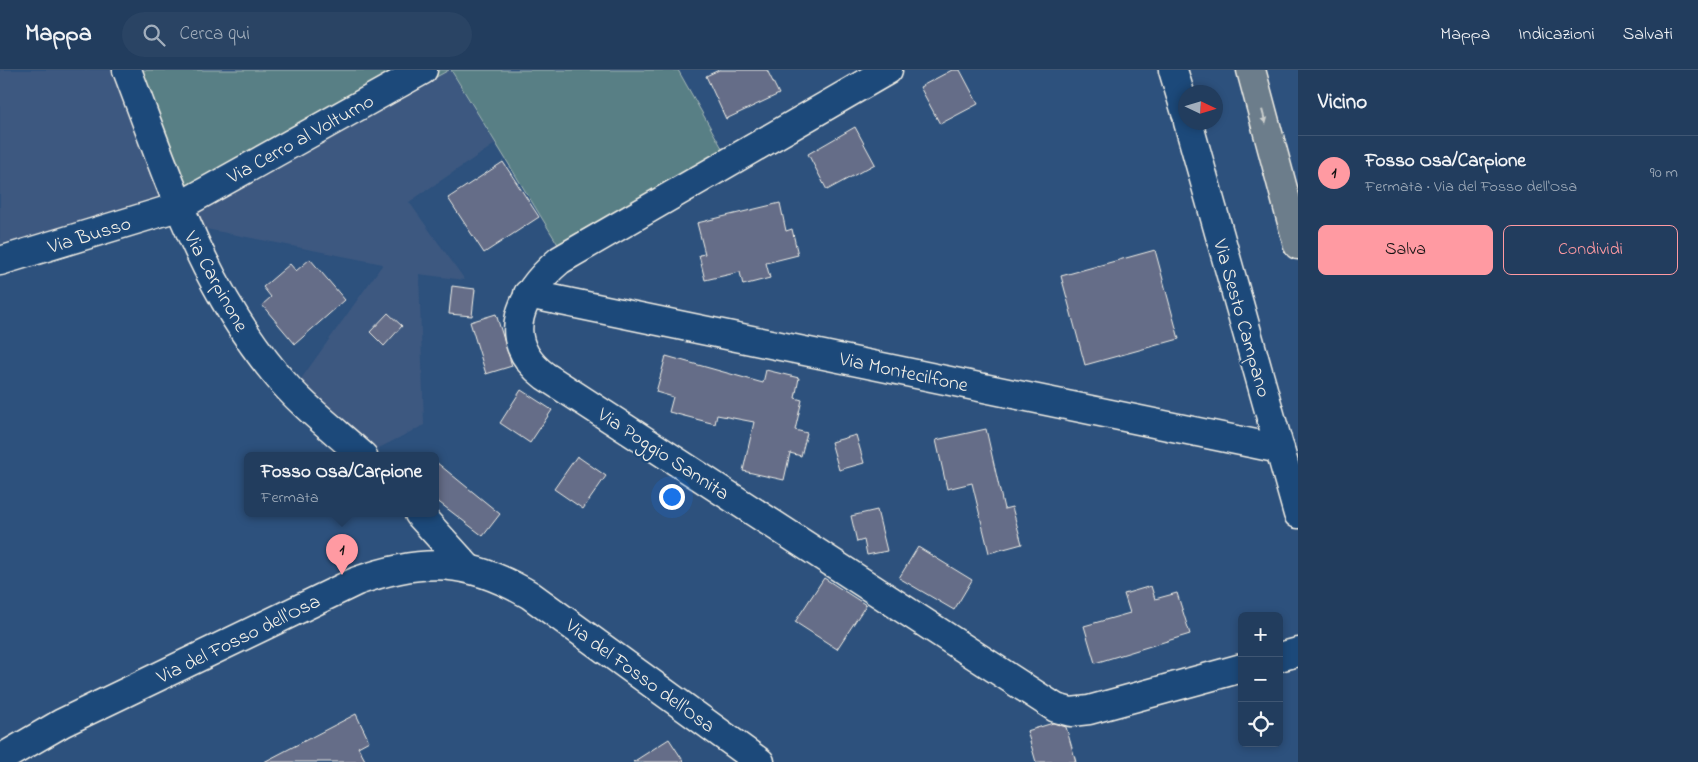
<!DOCTYPE html>
<html lang="it">
<head>
<meta charset="utf-8">
<style>
	:root { --surface:#223d5e; --page:#2a4464; --text:#f1f3f6; --muted:#a2aebc; --line:#3f5673; --accent:#ff9aa2 }
	body { margin:0; font-family:"Indie Flower",sans-serif; background:var(--page); color:var(--text) }
	.controls { position:absolute; right:15px; bottom:15px; display:grid; overflow:hidden; border-radius:8px; box-shadow:0 2px 8px #0003 }
	.controls button { width:45px; height:45px; display:grid; place-items:center; padding:0; border:0; border-bottom:1px solid var(--line); background:var(--surface); color:var(--text); font:25px sans-serif }
	.compass { position:absolute; left:1178px; top:15px; width:45px; height:45px; border-radius:50%; background:var(--surface); box-shadow:0 2px 8px #0003; rotate:94deg }
	.you { position:absolute; left:671px; top:426px; width:18px; height:18px; margin:-12px; border:4px solid #fff; border-radius:50%; background:#1a73e8; box-shadow:0 0 0 8px #1a73e833 }
	.badge { display:grid; place-items:center; width:32px; height:32px; border-radius:50%; background:var(--accent); color:#111; font-size:16px; font-weight:700 }
	.pin { position:absolute; translate:-50% -41px; filter:drop-shadow(0 1px 2px #0008) }
	.pin::after { content:''; position:absolute; top:26px; width:18px; height:15px; background:inherit; clip-path:polygon(0 0,100% 0,50% 100%) }
	.popup { position:absolute; left:244px; top:382px; width:195px; height:65px; box-sizing:border-box; display:grid; place-content:center; border-radius:8px; background:var(--surface); filter:drop-shadow(0 1px 4px #0005); font-size:16px; white-space:nowrap; color:var(--muted) }
	.popup b { font-size:19px; color:var(--text) }
	.popup::after { content:''; position:absolute; left:50%; top:100%; margin-left:-10px; border:10px solid transparent; border-top-color:var(--surface) }
	.list { margin:0; padding:0; list-style:none }
	h2 { display:flex; justify-content:space-between; align-items:center; height:65px; margin:0; padding:0 20px; font-size:21px }
	h2 small { font-size:16px; font-weight:400; color:var(--muted) }
	.list li { display:grid; grid-template-columns:32px 1fr auto; gap:15px; align-items:center; box-sizing:border-box; height:75px; padding:0 20px; border-top:1px solid var(--line) }
	.list b { display:block; font-size:19px; white-space:nowrap }
	.list p { margin:0; font-size:16px; white-space:nowrap; color:var(--muted) }
	.list em { font-size:16px; font-style:normal; color:var(--muted) }
	.actions { display:flex; gap:10px; padding:15px 20px }
	.actions a { flex:1; padding:11px 0; border:1px solid var(--accent); border-radius:8px; text-align:center; font-size:18px; color:var(--accent) }
	.actions .main { background:var(--accent); color:#111 }
	.icon { flex:none; width:28px; height:28px; fill:none; stroke:currentColor; stroke-width:2; stroke-linecap:round; stroke-linejoin:round }
	.map { position:relative; flex:none; width:1298px; height:692px; overflow:hidden }
	header { display:flex; align-items:center; gap:30px; box-sizing:border-box; height:70px; padding:0 25px; background:var(--surface); border-bottom:1px solid var(--line) }
	header strong { font-size:24px }
	nav { display:flex; gap:28px; margin-inline-start:auto; font-size:18px }
	.search { width:350px; height:45px; background:var(--page); display:flex; align-items:center; gap:12px; box-sizing:border-box; padding:0 18px; border-radius:28px; color:var(--muted); font-size:19px }
	main { display:flex }
	aside { flex:1; background:var(--surface) }
	.map>svg:first-child { display:block }
	.built { fill:#3e5980 }
	.green { fill:#597f85; stroke:#a6b8b6 }
	.building { fill:#656d88; stroke:#f4f1e8 }
	.lines { fill:none; stroke-linecap:round; stroke-linejoin:round }
	.minor-casing { stroke:#f4f1e8; stroke-width:31 }
	.tertiary-casing { stroke:#f4f1e8; stroke-width:31 }
	.motorway-casing { stroke:#f4f1e8; stroke-width:31 }
	.minor { stroke:#1f4a7a; stroke-width:28 }
	.tertiary { stroke:#1f4a7a; stroke-width:28 }
	.motorway { stroke:#6c7d8b; stroke-width:28 }
	.oneway { fill:#cbcecc }
	.labels { text-anchor:middle; stroke-width:4.5; stroke-linejoin:round; paint-order:stroke }
	.street-label { font-size:20px; fill:#f4f1e8; stroke:#1f4a7a }
</style>
</head>
<body>
<header>
<strong>Mappa</strong>
<div class="search"><svg class="icon" aria-label="search" viewBox="0 0 24 24"><circle cx="10" cy="10" r="6"/><path d="M15 15l6 6"/></svg>Cerca qui</div>
<nav><a>Mappa</a><a>Indicazioni</a><a>Salvati</a></nav>
</header>
<main>
<div class="map">
<svg width="1298" height="692" viewBox="0 0 1298 692">
	<rect width="100%" height="100%" fill="#2d517d"/>
	<filter id="ink" filterUnits="userSpaceOnUse"><feTurbulence type="fractalNoise" baseFrequency=".02" numOctaves="2"/><feDisplacementMap in="SourceGraphic" scale="10" xChannelSelector="R" yChannelSelector="G"/><feConvolveMatrix kernelMatrix="1 2 1 2 8 2 1 2 1" color-interpolation-filters="sRGB"/></filter>
	<g filter="url(#ink)">
		<!-- built -->
		<g class="built">
			<polygon points="0,0 122,0 170,134 0,185"/>
			<polygon points="450,0 495,74 409,132 465,210 419,204 424,355 367,384 296,316 383,194 191,156 191,142"/>
		</g>
		<!-- green -->
		<g class="green">
			<polygon points="134,0 449,0 191,142"/>
			<polygon points="451,0 678,0 727,87 562,181"/>
		</g>
		<!-- building -->
		<g class="building">
			<polygon points="719,0 767,0 779,24 726,49 706,6"/>
			<polygon points="952,0 960,0 978,34 940,54 920,17"/>
			<polygon points="855,57 875,94 827,120 808,84"/>
			<polygon points="503,92 539,147 484,183 448,128"/>
			<polygon points="780,133 786,161 792,159 798,185 766,193 770,208 743,215 740,202 705,210 699,185 705,184 697,153"/>
			<polygon points="1155,180 1179,269 1085,295 1061,206"/>
			<polygon points="310,189 345,230 295,274 262,235 271,227 263,217 290,194 296,201"/>
			<polygon points="452,216 475,219 472,246 449,244"/>
			<polygon points="388,243 402,256 384,276 370,262"/>
			<polygon points="496,244 512,296 486,304 470,252"/>
			<polygon points="666,286 763,313 766,300 799,308 795,328 802,330 795,360 807,363 801,386 790,383 784,410 743,401 754,352 717,345 715,354 669,342 673,327 656,322"/>
			<polygon points="521,320 552,340 530,373 500,353"/>
			<polygon points="986,359 1004,439 1012,437 1022,474 989,483 972,413 947,419 936,370"/>
			<polygon points="856,365 864,393 839,400 831,372"/>
			<polygon points="577,386 606,406 583,439 554,419"/>
			<polygon points="436,392 500,444 483,466 436,430"/>
			<polygon points="877,440 887,481 867,485 864,470 857,472 851,446"/>
			<polygon points="918,477 972,510 954,540 899,508"/>
			<polygon points="824,508 866,535 837,579 795,552"/>
			<polygon points="1151,516 1155,529 1177,523 1190,564 1095,593 1084,556 1130,543 1124,524"/>
			<polygon points="356,644 369,671 358,677 366,692 264,692"/>
			<polygon points="1053,653 1066,657 1076,692 1036,692 1027,661"/>
			<polygon points="669,669 684,692 633,692"/>
		</g>
		<g class="lines">
			<!-- minor casing -->
			<g class="minor-casing">
				<g id="minor">
					<path d="M127,0c41,107 73,212 148,303 25,31 58,56 88,83"/>
					<path d="M888,0l-328,190c-38,32 -64,79 -15,116l511,332 15,4 18,-2 153,-42"/>
					<polyline points="1173,0 1186,43"/>
					<polyline points="1188,52 1298,444"/>
					<polyline points="0,191 178,137 423,0"/>
					<polyline points="528,224 1280,379"/>
					<polyline points="419,444 467,497"/>
					<polyline points="1279,587 1298,582"/>
				</g>
			</g>
			<!-- tertiary casing -->
			<g class="tertiary-casing">
				<path id="tertiary" d="M0,689l62,-36 295,-142c67,-24 112,-22 173,14l230,167"/>
			</g>
			<!-- motorway casing -->
			<g class="motorway-casing">
				<polyline id="motorway" points="1251,0 1298,175"/>
			</g>
			<!-- minor -->
			<use href="#minor" class="minor"/>
			<!-- tertiary -->
			<use href="#tertiary" class="tertiary"/>
			<!-- motorway -->
			<use href="#motorway" class="motorway"/>
		</g>
		<!-- one-way arrows -->
		<defs><path id="oneway-solid" d="M-6-.8H1V-3.2L6.5 0L1 3.2V.8H-6Z" transform="scale(1.25)"/></defs>
		<use class="oneway" href="#oneway-solid" transform="translate(1264 47) rotate(75)"/>
	</g>
	<g class="labels">
		<!-- street labels -->
		<g class="street-label">
			<text transform="translate(300 68) rotate(-29)" y="7">Via Cerro al Volturno</text>
			<text transform="translate(89 164) rotate(-17)" y="7">Via Busso</text>
			<text transform="translate(217 211) rotate(61)" y="7">Via Carpinone</text>
			<text transform="translate(1243 248) rotate(74)" y="7">Via Sesto Campano</text>
			<text transform="translate(904 301) rotate(12)" y="7">Via Montecilfone</text>
			<text transform="translate(664 383) rotate(33)" y="7">Via Poggio Sannita</text>
			<text transform="translate(238 568) rotate(-26)" y="7">Via del Fosso dell'Osa</text>
			<text transform="translate(641 605) rotate(36)" y="7">Via del Fosso dell'Osa</text>
		</g>
	</g>
</svg>
<div class="controls">
<button>+</button>
<button>−</button>
<button><svg class="icon" aria-label="locate" viewBox="0 0 24 24"><circle cx="12" cy="12" r="6"/><path d="M12 2v4M12 18v4M2 12h4M18 12h4"/></svg></button>
</div>
<svg class="compass" viewBox="-18 -18 36 36"><path d="M0-13l5 13h-10z" fill="#e53935"/><path d="M0 13l5-13h-10z" fill="#a2aebc"/></svg>
<div class="you"></div>
<div class="pin badge" style="left:342px;top:505px">1</div>
<div class="popup"><b>Fosso Osa/Carpione</b>Fermata</div>
</div>
<aside>
<h2>Vicino<small></small></h2>
<ul class="list">
<li><span class="badge">1</span><div><b>Fosso Osa/Carpione</b><p>Fermata · Via del Fosso dell'Osa</p></div><em>90 m</em></li>
</ul>
<div class="actions"><a class="main">Salva</a><a>Condividi</a></div>
</aside>
</main>
</body>
</html>
